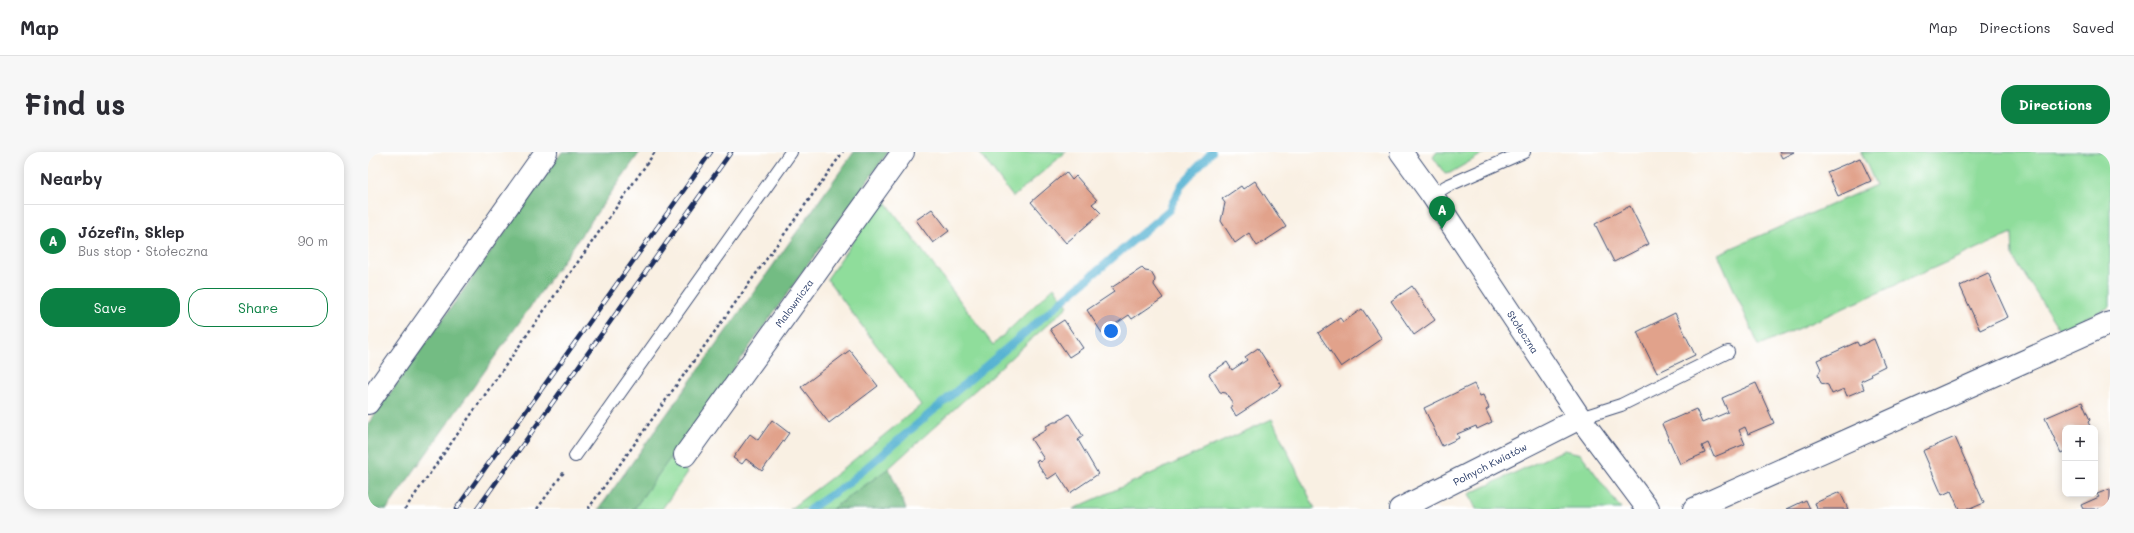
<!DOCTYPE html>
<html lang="en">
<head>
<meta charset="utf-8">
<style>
	:root { --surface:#fff; --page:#f7f7f7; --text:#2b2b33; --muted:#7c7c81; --line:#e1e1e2; --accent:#0b8043 }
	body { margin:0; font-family:Mali,sans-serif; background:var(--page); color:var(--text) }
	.controls { position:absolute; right:12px; bottom:12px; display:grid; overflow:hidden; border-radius:8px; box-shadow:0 2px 10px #0003 }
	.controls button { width:36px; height:36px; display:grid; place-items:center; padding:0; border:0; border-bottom:1px solid var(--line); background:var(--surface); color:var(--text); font:20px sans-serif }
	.you { position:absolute; left:743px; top:179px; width:14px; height:14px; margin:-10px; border:3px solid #fff; border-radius:50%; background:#1a73e8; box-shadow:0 0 0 6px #1a73e833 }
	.badge { display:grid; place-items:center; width:26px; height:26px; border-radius:50%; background:var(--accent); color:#fff; font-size:13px; font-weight:700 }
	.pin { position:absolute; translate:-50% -33px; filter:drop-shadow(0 1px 2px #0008) }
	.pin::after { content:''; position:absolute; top:21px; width:14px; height:12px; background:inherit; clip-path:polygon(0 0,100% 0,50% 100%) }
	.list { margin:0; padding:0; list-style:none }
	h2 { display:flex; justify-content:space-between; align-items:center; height:52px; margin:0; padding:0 16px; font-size:17px }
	h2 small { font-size:13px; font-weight:400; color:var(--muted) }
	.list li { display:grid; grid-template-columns:26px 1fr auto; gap:12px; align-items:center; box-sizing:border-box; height:72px; padding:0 16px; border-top:1px solid var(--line) }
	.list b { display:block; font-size:15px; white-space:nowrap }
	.list p { margin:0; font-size:13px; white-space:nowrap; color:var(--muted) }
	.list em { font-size:13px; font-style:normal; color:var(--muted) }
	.actions { display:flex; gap:8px; padding:12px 16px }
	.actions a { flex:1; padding:9px 0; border:1px solid var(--accent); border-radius:16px; text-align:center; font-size:14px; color:var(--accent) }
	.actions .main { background:var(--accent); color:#fff }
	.map { position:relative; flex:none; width:1742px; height:357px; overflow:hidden; border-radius:16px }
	header { display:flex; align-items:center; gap:24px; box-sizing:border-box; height:56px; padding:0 20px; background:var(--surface); border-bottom:1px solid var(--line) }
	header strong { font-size:19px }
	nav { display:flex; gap:22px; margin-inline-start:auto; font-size:14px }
	.intro { display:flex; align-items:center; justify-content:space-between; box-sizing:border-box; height:96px; padding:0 24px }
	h1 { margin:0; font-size:28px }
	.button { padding:10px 18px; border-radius:16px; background:var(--accent); color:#fff; font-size:14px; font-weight:700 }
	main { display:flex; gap:24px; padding:0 24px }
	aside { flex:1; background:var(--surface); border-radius:16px; box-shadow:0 2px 10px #0003 }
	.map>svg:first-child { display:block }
	.green { fill:#8fdd9b; stroke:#55867c }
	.forest { fill:#73bc83; stroke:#477670 }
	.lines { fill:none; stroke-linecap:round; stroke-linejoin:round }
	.stream { stroke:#52b1d1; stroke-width:8 }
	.building { fill:#e1a28b }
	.lane-casing { stroke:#3c4c72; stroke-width:14 }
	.street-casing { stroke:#3c4c72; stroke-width:24 }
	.secondary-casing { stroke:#3c4c72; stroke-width:24 }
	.path { stroke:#3c4c72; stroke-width:2.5; stroke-dasharray:3 3; stroke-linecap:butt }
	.lane { stroke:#fff; stroke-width:12 }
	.street { stroke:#fff; stroke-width:22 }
	.secondary { stroke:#fff; stroke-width:22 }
	.rail-casing { stroke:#1b2f5e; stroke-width:4.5 }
	.rail { stroke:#fff; stroke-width:3; stroke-dasharray:9; stroke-linecap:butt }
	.labels { text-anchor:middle; stroke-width:3; stroke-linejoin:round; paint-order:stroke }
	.street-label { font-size:10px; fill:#1b2f5e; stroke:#fff }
</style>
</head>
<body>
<header>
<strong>Map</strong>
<nav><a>Map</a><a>Directions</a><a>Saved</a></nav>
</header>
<div class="intro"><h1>Find us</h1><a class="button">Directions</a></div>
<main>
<aside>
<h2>Nearby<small></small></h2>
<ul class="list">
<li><span class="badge">A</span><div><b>Józefin, Sklep</b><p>Bus stop · Stołeczna</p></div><em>90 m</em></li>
</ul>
<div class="actions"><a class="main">Save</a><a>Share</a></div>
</aside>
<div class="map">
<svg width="1742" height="357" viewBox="0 0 1742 357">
	<rect width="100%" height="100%" fill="#fff"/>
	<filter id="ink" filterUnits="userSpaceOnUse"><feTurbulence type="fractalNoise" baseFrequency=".025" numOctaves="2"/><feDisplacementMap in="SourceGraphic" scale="8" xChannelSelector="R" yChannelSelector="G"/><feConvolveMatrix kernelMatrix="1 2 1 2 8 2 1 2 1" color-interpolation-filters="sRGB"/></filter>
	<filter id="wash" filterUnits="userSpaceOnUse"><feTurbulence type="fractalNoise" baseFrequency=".012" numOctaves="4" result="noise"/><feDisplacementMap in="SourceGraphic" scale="16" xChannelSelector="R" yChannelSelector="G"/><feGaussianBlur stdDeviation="0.9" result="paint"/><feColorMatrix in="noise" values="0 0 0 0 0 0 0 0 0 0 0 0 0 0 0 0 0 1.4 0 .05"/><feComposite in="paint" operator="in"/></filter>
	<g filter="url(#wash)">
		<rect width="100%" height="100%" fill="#f9f0e3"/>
		<!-- green -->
		<g class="green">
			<polygon points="611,0 698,0 645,45"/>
			<polygon points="1069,0 1118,0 1082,21 1077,22 1065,5"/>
			<polygon points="1493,0 1742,0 1742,155 1691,177 1645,105 1644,81 1391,194 1350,102 1508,33"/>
			<polygon points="515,46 625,193 686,135 700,154 521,316 464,357 422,357 471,320 553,253 459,127"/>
			<polygon points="904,267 947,357 705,357"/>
			<polygon points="1196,298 1213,302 1253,357 1108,357 1101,342"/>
			<polygon points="301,306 320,320 294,357 266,357"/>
		</g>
		<!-- forest -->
		<g class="forest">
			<polygon points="194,0 272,0 19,357 0,357 0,272"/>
			<polygon points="486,0 520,0 266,357 231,357"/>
			<polygon points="521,316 538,357 464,357"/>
		</g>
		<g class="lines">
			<!-- stream -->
			<polyline class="stream" points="442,357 479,332 801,58 814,32 844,0"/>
		</g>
		<g id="blocks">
			<!-- building -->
			<g class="building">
				<polygon points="1411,0 1426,0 1414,6"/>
				<polygon points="1492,6 1503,29 1470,44 1459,20"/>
				<polygon points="698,20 704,28 708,24 729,48 724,52 733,61 698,91 663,50"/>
				<polygon points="887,29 918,75 889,94 881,81 867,91 853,69 857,51 854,47 873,34 875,37"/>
				<polygon points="1262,54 1281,92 1246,110 1227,72"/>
				<polygon points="564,57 581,79 565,91 548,68"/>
				<polygon points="774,116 777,119 783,120 787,127 786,133 795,146 764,167 761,163 734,181 719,158 746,140 743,136"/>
				<polygon points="1620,121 1640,165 1612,178 1592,134"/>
				<polygon points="1044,134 1067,168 1046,183 1023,149"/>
				<polygon points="994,157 1014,187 973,215 950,181 972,166 975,170"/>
				<polygon points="1307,161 1327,203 1289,221 1269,180"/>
				<polygon points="696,168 715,196 701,205 682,177"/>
				<polygon points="1506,187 1517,214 1503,221 1504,224 1493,229 1496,237 1479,244 1476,237 1464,242 1460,233 1453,231 1450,223 1453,217 1449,208 1489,190 1491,194"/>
				<polygon points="890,196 914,234 868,264 863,255 864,250 858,241 852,240 841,222 859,210 864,218 879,208 877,205"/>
				<polygon points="482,198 510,234 461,271 433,235"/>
				<polygon points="1388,231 1406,271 1380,282 1377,275 1371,278 1377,292 1346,305 1340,291 1334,294 1337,301 1312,312 1294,272 1328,257 1334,271 1360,260 1354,246"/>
				<polygon points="1106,232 1112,244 1115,243 1121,256 1118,258 1124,270 1109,277 1108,274 1089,282 1091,286 1074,294 1056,256"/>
				<polygon points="1714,250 1722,268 1720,270 1723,276 1697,276 1697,299 1693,301 1677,266"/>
				<polygon points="701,262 715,284 710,288 730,322 702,341 689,321 680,327 668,309 670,308 672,310 676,307 663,287 678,278 678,274 686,270 689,270"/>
				<polygon points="404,268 421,281 394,319 378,307 374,312 365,306 382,282 390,288"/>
				<polygon points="1587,285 1616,351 1602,357 1591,357 1583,339 1574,343 1555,299"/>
				<polygon points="1742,337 1742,357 1715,357 1713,353 1731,345 1729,342"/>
				<polygon points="1472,340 1480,357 1449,357 1447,351"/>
				<polygon points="1438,348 1442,357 1419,357"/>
			</g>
		</g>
	</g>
	<g filter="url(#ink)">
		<use href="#blocks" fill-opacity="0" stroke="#3c4c72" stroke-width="1"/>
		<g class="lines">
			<!-- lane casing -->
			<g class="lane-casing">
				<g id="lane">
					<polyline points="1064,43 1079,34 1156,0"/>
					<polyline points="1212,266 1253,253 1360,200"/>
					<polyline points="207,304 423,0"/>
				</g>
			</g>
			<!-- street casing -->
			<g class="street-casing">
				<g id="street">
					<polyline points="0,251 178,0"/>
					<polyline points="317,303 535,0"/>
					<polyline points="1032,357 1212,266"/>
					<polyline points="1326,357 1742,171"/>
				</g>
			</g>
			<!-- secondary casing -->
			<g class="secondary-casing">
				<polyline id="secondary" points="1033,0 1064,43 1212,266 1280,357"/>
			</g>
			<!-- path -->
			<g class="path">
				<polyline points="37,357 287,0"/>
				<polyline points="169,357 196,320"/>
				<polyline points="220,357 475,0"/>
			</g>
			<!-- lane -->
			<use href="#lane" class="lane"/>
			<!-- street -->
			<use href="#street" class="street"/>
			<!-- secondary -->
			<use href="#secondary" class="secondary"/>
			<!-- rail casing -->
			<g class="rail-casing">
				<g id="rail">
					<polyline points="88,357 343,0"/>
					<polyline points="109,357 363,0"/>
				</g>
			</g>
			<!-- rail -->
			<use href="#rail" class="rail"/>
		</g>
	</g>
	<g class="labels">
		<!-- street labels -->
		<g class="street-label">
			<text transform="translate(426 151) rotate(-54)" y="4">Malownicza</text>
			<text transform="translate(1155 180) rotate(57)" y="4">Stołeczna</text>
			<text transform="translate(1122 312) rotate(-27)" y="4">Polnych Kwiatów</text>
		</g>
	</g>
</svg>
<div class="controls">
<button>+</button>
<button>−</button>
</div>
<div class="you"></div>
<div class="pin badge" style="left:1074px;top:77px">A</div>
</div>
</main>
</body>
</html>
